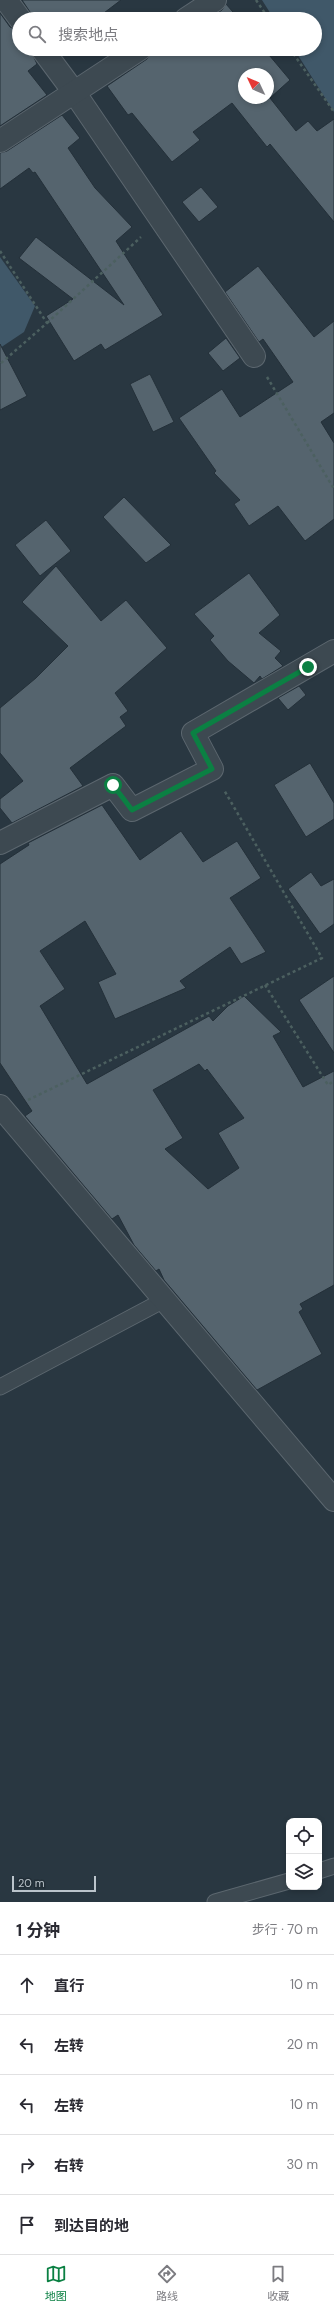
<!DOCTYPE html>
<html lang="zh">
<head>
<meta charset="utf-8">
<style>
	:root { --surface:#fff; --page:#f7f7f7; --text:#2b2b33; --muted:#7c7c81; --line:#e1e1e2; --accent:#0b8043 }
	body { margin:0; font-family:"DM Sans","Noto Sans SC",sans-serif; background:var(--page); color:var(--text) }
	.controls { position:absolute; right:12px; bottom:12px; display:grid; overflow:hidden; border-radius:8px; box-shadow:0 2px 6px #0003 }
	.controls button { width:36px; height:36px; display:grid; place-items:center; padding:0; border:0; border-bottom:1px solid var(--line); background:var(--surface); color:var(--text); font:20px sans-serif }
	.compass { position:absolute; left:238px; top:68px; width:36px; height:36px; border-radius:50%; background:var(--surface); box-shadow:0 2px 6px #0003; rotate:314deg }
	.scale { position:absolute; left:12px; bottom:10px; width:84px; box-sizing:border-box; padding-left:4px; border:2px solid #bbc4cb; border-top:0; font-size:11px; line-height:14px; white-space:nowrap; color:#bbc4cb; -webkit-text-stroke:3px #222e37; paint-order:stroke }
	.stop { position:absolute; width:12px; height:12px; margin:-9px; border:3px solid #0b8043; border-radius:50%; background:#fff }
	.stop.end { background:#0b8043; border-color:#fff; box-shadow:0 1px 4px #0008 }
	.list { margin:0; padding:0; list-style:none }
	h2 { display:flex; justify-content:space-between; align-items:center; height:52px; margin:0; padding:0 16px; font-size:17px }
	h2 small { font-size:13px; font-weight:400; color:var(--muted) }
	.list li { display:grid; grid-template-columns:26px 1fr auto; gap:12px; align-items:center; box-sizing:border-box; height:60px; padding:0 16px; border-top:1px solid var(--line) }
	.list b { display:block; font-size:15px; white-space:nowrap }
	.list em { font-size:13px; font-style:normal; color:var(--muted) }
	.icon { flex:none; width:22px; height:22px; fill:none; stroke:currentColor; stroke-width:2; stroke-linecap:round; stroke-linejoin:round }
	.map { position:relative; flex:none; width:334px; height:1902px; overflow:hidden }
	.search { position:absolute; background:var(--surface); box-shadow:0 2px 6px #0003; left:12px; right:12px; top:12px; height:44px; display:flex; align-items:center; gap:10px; box-sizing:border-box; padding:0 14px; border-radius:22px; color:var(--muted); font-size:15px }
	.sheet { height:352px; background:var(--surface) }
	nav { display:flex; justify-content:space-around; align-items:center; box-sizing:border-box; height:56px; border-top:1px solid var(--line); background:var(--surface); font-size:11px; color:var(--muted) }
	nav a { display:grid; justify-items:center; gap:2px }
	nav .on { color:var(--accent) }
	.map>svg:first-child { display:block }
	.water { fill:#405869 }
	.building { fill:#55646e; stroke:#243039; fill-rule:evenodd }
	.lines { fill:none; stroke-linecap:round; stroke-linejoin:round }
	.service-casing { stroke:#5c676f; stroke-width:17 }
	.minor-casing { stroke:#5c676f; stroke-width:24 }
	.path { stroke:#4c6060; stroke-width:2.5; stroke-dasharray:3 3; stroke-linecap:butt }
	.service { stroke:#3d4951; stroke-width:15 }
	.minor { stroke:#3d4951; stroke-width:22 }
	.route { stroke:#0b8043; stroke-width:5 }
</style>
</head>
<body>
<div class="map">
<svg width="334" height="1902" viewBox="0 0 334 1902">
	<rect width="100%" height="100%" fill="#293741"/>
	<!-- water -->
	<g class="water">
		<polygon points="262,0 334,0 334,112 294,49 315,49 315,19 274,19"/>
		<polygon points="0,257 35,306 24,332 0,348"/>
	</g>
	<!-- building -->
	<g class="building">
		<polygon points="22,0 121,0 96,19 32,19 30,12"/>
		<polygon points="226,4 239,19 209,19 222,10"/>
		<polygon points="0,13 10,27 19,31 19,49 30,49 37,64 28,71 47,95 0,126"/>
		<path d="M152,49h112l26,31 -20,18 26,33 12,-10 9,10 17,-12v103l-64,-78 -3,3 -35,-44 -39,29 7,8 -28,22 -40,-49 -4,2 -21,-29 40,-27zM244,74h24v24h-24z"/>
		<polygon points="62,115 80,138 68,148 95,188 132,227 116,241 163,315 105,350 101,344 74,361 46,316 73,299 19,258 36,237 124,305 35,172 33,173 29,168 0,189 0,153 7,151"/>
		<polygon points="201,187 218,207 199,222 182,202"/>
		<polygon points="258,266 314,337 334,321 334,413 321,422 334,443 334,519 305,541 278,506 249,526 234,504 240,500 214,473 216,471 179,418 222,389 240,417 293,382 263,339 259,342 225,292"/>
		<polygon points="226,338 240,358 223,371 208,353"/>
		<polygon points="0,344 27,396 0,410"/>
		<polygon points="150,374 174,422 153,432 130,384"/>
		<polygon points="124,497 171,545 146,563 103,517"/>
		<polygon points="46,520 71,551 40,576 15,545"/>
		<polygon points="56,566 101,621 126,600 167,648 115,693 128,711 120,717 126,726 70,768 83,786 12,823 0,808 0,799 23,781 0,753 0,708 36,678 68,646 22,602"/>
		<polygon points="249,573 280,615 259,633 281,651 275,658 283,666 262,679 260,676 254,683 228,661 210,640 214,636 194,614"/>
		<polygon points="299,686 306,695 288,710 278,698"/>
		<polygon points="310,763 334,803 334,819 306,837 274,785"/>
		<path d="M102,805l38,55 41,-29 22,31 34,-21 24,37 -31,20 36,54 -25,12 -11,-17 -50,34 6,7 -71,31 -17,-37 18,-8 -31,-53 -45,30 25,38 -25,17 47,78 122,-68 4,5 15,-15 16,-10 37,36 -8,4 30,51 31,-16v214l-34,19 3,5 -4,3 23,42 -65,36 -93,-110 -5,-11 -3,2 -22,-26 -16,-30 -6,4 -87,-103 7,-5 -32,-48v-199l29,-19 -1,-2zM199,1064l6,7 2,-2 37,49 -26,15 21,35 -31,21 -43,-40 18,-11 -30,-48z"/>
		<polygon points="311,872 321,886 334,879 334,924 320,934 288,889"/>
		<polygon points="334,976 334,1053 299,1000"/>
	</g>
	<g class="lines">
		<!-- service casing -->
		<g class="service-casing">
			<g id="service">
				<polyline points="0,1387 164,1300"/>
				<polyline points="319,1871 334,1866"/>
				<polyline points="215,1902 289,1881"/>
			</g>
		</g>
		<!-- minor casing -->
		<g class="minor-casing">
			<g id="minor">
				<polyline points="6,0 20,19"/>
				<polyline points="186,19 215,0"/>
				<polyline points="42,49 74,92 254,356"/>
				<polyline points="0,141 140,49"/>
				<polyline points="0,843 113,785 132,810 212,769 193,733 334,651"/>
				<polyline points="0,1106 334,1500"/>
			</g>
		</g>
		<!-- path -->
		<g class="path">
			<polyline points="256,0 269,19"/>
			<polyline points="290,49 334,112"/>
			<polyline points="0,251 47,323 0,364"/>
			<polyline points="47,323 141,237"/>
			<polyline points="267,377 334,489"/>
			<polyline points="265,985 328,1085 334,1081"/>
			<polyline points="28,1100 322,958 224,790"/>
		</g>
		<!-- service -->
		<use href="#service" class="service"/>
		<!-- minor -->
		<use href="#minor" class="minor"/>
	</g>
	<g class="lines">
		<!-- route -->
		<polyline class="route" points="113,785 132,810 212,769 193,733 308,667"/>
	</g>
</svg>
<div class="controls">
<button><svg class="icon" aria-label="locate" viewBox="0 0 24 24"><circle cx="12" cy="12" r="6"/><path d="M12 2v4M12 18v4M2 12h4M18 12h4"/></svg></button>
<button><svg class="icon" aria-label="layers" viewBox="0 0 24 24"><path d="M12 4l9 5-9 5-9-5zM3 14l9 5 9-5"/></svg></button>
</div>
<svg class="compass" viewBox="-18 -18 36 36"><path d="M0-13l5 13h-10z" fill="#e53935"/><path d="M0 13l5-13h-10z" fill="#7c7c81"/></svg>
<div class="scale">20 m</div>
<div class="stop" style="left:113px;top:785px"></div>
<div class="stop end" style="left:308px;top:667px"></div>
<div class="search"><svg class="icon" aria-label="search" viewBox="0 0 24 24"><circle cx="10" cy="10" r="6"/><path d="M15 15l6 6"/></svg>搜索地点</div>
</div>
<section class="sheet">
<h2>1 分钟<small>步行 · 70 m</small></h2>
<ul class="list">
<li><svg class="icon" aria-label="ahead" viewBox="0 0 24 24"><path d="M12 20V5M6 11l6-6 6 6"/></svg><div><b>直行</b></div><em>10 m</em></li>
<li><svg class="icon" aria-label="left" viewBox="0 0 24 24"><path d="M17 20v-9H6M10 6l-5 5 5 5"/></svg><div><b>左转</b></div><em>20 m</em></li>
<li><svg class="icon" aria-label="left" viewBox="0 0 24 24"><path d="M17 20v-9H6M10 6l-5 5 5 5"/></svg><div><b>左转</b></div><em>10 m</em></li>
<li><svg class="icon" aria-label="right" viewBox="0 0 24 24"><path d="M7 20v-9h11M14 6l5 5-5 5"/></svg><div><b>右转</b></div><em>30 m</em></li>
<li><svg class="icon" aria-label="arrive" viewBox="0 0 24 24"><path d="M6 21V4h12l-3 4 3 4H6"/></svg><div><b>到达目的地</b></div></li>
</ul>
</section>
<nav>
<a class="on"><svg class="icon" aria-label="map" viewBox="0 0 24 24"><path d="M3 6l6-2 6 2 6-2v14l-6 2-6-2-6 2zM9 4v14M15 6v14"/></svg>地图</a>
<a><svg class="icon" aria-label="directions" viewBox="0 0 24 24"><path d="M12 3l9 9-9 9-9-9zM9 14v-3h6M13 9l2 2-2 2"/></svg>路线</a>
<a><svg class="icon" aria-label="saved" viewBox="0 0 24 24"><path d="M7 4h10v16l-5-4-5 4z"/></svg>收藏</a>
</nav>
</body>
</html>
